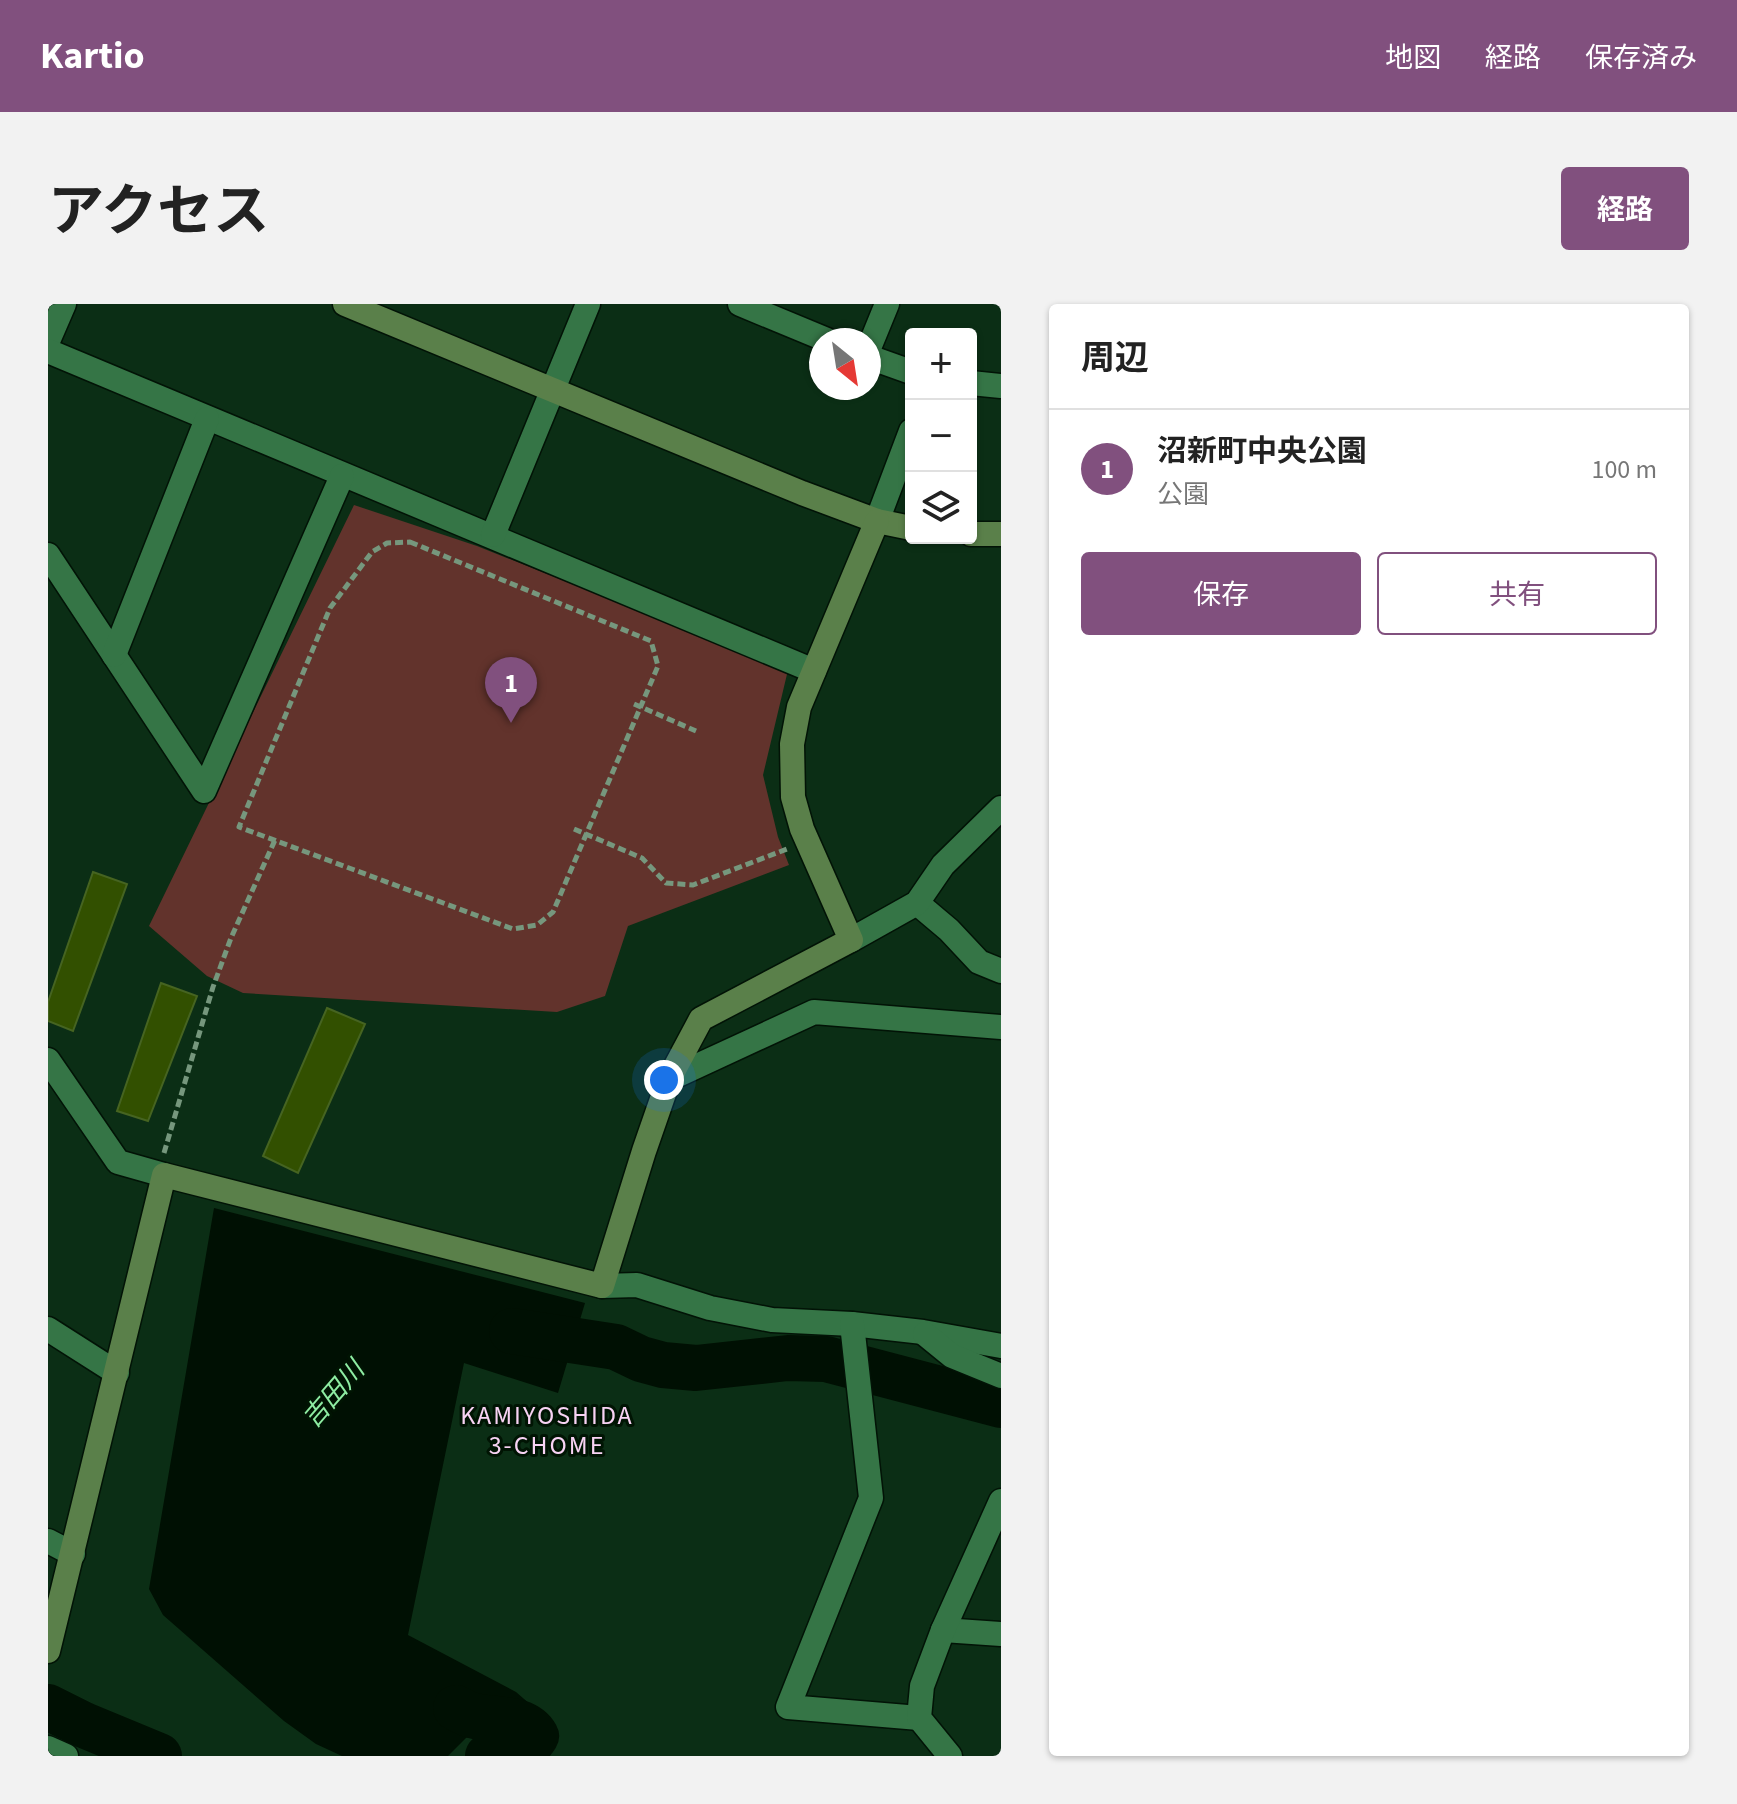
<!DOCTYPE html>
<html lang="ja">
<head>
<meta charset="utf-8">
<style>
	:root { --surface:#fff; --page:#f2f2f2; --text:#222; --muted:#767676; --line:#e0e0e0; --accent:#81507e }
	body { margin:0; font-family:"Source Sans 3","Noto Sans JP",sans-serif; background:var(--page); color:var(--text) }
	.controls { position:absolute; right:24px; top:24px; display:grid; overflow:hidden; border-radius:8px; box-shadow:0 2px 6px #0004 }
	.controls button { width:72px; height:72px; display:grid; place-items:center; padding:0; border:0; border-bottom:2px solid var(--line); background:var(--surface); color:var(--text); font:40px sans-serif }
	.compass { position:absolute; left:761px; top:24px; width:72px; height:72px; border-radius:50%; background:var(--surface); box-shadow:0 2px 6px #0004; rotate:150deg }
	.you { position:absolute; left:616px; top:776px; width:28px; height:28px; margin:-20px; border:6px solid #fff; border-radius:50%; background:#1a73e8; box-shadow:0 0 0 12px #1a73e833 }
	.badge { display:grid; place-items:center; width:52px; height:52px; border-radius:50%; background:var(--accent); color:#fff; font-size:26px; font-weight:700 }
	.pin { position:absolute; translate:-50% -66px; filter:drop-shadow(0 2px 4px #0008) }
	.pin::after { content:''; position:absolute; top:42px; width:28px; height:24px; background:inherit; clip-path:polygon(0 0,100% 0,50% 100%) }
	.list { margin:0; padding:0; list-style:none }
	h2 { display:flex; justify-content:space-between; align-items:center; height:104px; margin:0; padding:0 32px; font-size:34px }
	h2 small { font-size:26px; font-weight:400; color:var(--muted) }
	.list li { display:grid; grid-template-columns:52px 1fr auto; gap:24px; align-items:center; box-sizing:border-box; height:120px; padding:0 32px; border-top:2px solid var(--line) }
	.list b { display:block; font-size:30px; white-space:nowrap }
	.list p { margin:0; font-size:26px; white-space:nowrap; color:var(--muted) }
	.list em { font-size:26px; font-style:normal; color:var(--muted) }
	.actions { display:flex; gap:16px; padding:24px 32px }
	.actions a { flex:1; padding:18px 0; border:2px solid var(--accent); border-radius:8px; text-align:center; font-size:28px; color:var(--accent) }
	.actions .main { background:var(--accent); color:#fff }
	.icon { flex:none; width:44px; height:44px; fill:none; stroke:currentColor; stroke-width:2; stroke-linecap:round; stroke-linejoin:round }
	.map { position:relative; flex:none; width:953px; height:1452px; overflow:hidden; border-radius:8px }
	header { display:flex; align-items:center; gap:48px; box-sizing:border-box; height:112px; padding:0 40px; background:var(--accent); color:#fff }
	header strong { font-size:38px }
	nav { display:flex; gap:44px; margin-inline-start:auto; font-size:28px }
	.intro { display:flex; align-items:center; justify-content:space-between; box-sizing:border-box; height:192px; padding:0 48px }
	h1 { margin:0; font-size:56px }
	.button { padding:20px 36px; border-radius:8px; background:var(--accent); color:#fff; font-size:28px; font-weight:700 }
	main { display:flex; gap:48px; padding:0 48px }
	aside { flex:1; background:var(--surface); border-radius:8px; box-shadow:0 2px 6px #0004 }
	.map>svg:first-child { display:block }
	.green { fill:#62332c }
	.water { fill:#001003 }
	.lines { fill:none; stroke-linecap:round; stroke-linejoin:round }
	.river { stroke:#001003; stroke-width:46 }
	.building { fill:#325000; stroke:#466421; stroke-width:2 }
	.street-casing { stroke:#021306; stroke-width:27 }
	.secondary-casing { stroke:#021306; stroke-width:27 }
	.path { stroke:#76977d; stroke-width:5; stroke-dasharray:8 4; stroke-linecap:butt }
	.street { stroke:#357546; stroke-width:24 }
	.secondary { stroke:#5a804a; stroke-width:24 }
	.labels { text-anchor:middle; stroke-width:6; stroke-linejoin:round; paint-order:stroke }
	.water-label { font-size:26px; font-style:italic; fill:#8eeda3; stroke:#001403 }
	.neighbourhood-label { font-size:26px; letter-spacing:2px; fill:#f8d3f4; stroke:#001403 }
</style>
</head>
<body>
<header>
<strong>Kartio</strong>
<nav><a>地図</a><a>経路</a><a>保存済み</a></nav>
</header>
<div class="intro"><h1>アクセス</h1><a class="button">経路</a></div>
<main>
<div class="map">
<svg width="953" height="1452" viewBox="0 0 953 1452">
	<rect width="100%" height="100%" fill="#0b2e15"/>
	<!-- green -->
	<polygon class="green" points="306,201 429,242 740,366 715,471 730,533 741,561 580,622 557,692 509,708 195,689 159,672 101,622"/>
	<!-- water -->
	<polygon class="water" points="166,904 537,999 510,1089 416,1059 360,1331 468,1388 483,1401 445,1443 425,1427 400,1452 294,1452 268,1440 236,1417 115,1311 101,1285"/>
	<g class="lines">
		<!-- river -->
		<g class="river">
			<polyline points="464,1027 568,1043 593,1055 615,1061 648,1064 740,1054 778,1055 953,1101"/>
			<polyline points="0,1403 36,1421 111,1452"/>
			<path d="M408,1404c6,3 12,7 19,8 19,5 50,0 61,20 -11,18 -29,17 -48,20"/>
		</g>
	</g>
	<!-- building -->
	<g class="building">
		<polygon points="45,568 79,580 25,727 0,717 0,698"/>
		<polygon points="113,679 149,692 100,817 69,807"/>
		<polygon points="279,704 317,720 250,869 215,852"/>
	</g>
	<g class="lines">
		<!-- street casing -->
		<g class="street-casing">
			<g id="street">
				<polyline points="692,0 779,36"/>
				<polyline points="0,37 16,0"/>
				<polyline points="821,44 839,0"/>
				<path d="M0,47c255,109 511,212 766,320"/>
				<polyline points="821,53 863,68"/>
				<polyline points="923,79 953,82"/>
				<polyline points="829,217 863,127"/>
				<polyline points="445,231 540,0"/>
				<polyline points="0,251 156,487 294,172"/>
				<polyline points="66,351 159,115"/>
				<polyline points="869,599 901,626 931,658 953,667"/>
				<polyline points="803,636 869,599 895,561 953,504"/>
				<polyline points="0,756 70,858 116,871"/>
				<polyline points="621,775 766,708 953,723"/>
				<polyline points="554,982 589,981 662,1004 724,1016 804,1020 875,1028 953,1042"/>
				<polyline points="804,1020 823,1194 740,1403 871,1414"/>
				<polyline points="0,1025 69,1069"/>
				<polyline points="877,1030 904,1052 953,1072"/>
				<polyline points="0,1237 25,1250"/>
				<polyline points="895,1326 953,1330"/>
				<polyline points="0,1444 18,1452"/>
				<polyline points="902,1452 871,1414 874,1382 895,1326 953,1197"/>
			</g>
		</g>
		<!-- secondary casing -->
		<g class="secondary-casing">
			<g id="secondary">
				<polyline points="297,0 754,189 829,217 863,224"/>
				<polyline points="923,230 953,230"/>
				<polyline points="0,1347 116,871 554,982 596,847 621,775 653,715 803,636 754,525 745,493 744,440 751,403 829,217"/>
			</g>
		</g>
		<!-- path -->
		<g class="path">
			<polygon points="362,238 603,337 610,362 505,608 489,621 465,625 191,523 282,304 324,248 339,239"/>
			<polyline points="586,400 648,427"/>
			<polyline points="526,525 594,554 618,579 645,581 739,545"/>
			<polyline points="116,849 165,683 183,634 227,536"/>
		</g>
		<!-- street -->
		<use href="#street" class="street"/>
		<!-- secondary -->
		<use href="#secondary" class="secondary"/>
	</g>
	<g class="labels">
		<!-- water labels -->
		<g class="water-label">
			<text transform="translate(285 1090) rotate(-49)" y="9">吉田川</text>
		</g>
		<!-- neighbourhood labels -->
		<g class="neighbourhood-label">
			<text x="499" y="1120">KAMIYOSHIDA<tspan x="499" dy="30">3-CHOME</tspan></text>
		</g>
	</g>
</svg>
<div class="controls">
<button>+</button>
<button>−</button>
<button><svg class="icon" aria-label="layers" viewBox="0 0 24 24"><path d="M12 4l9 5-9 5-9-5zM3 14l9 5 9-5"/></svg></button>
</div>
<svg class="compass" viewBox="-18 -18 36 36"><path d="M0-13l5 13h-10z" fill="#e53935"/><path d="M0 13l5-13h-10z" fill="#767676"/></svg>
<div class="you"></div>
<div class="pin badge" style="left:463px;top:419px">1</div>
</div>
<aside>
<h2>周辺<small></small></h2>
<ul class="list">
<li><span class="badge">1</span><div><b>沼新町中央公園</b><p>公園</p></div><em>100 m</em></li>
</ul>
<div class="actions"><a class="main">保存</a><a>共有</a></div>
</aside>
</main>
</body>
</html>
